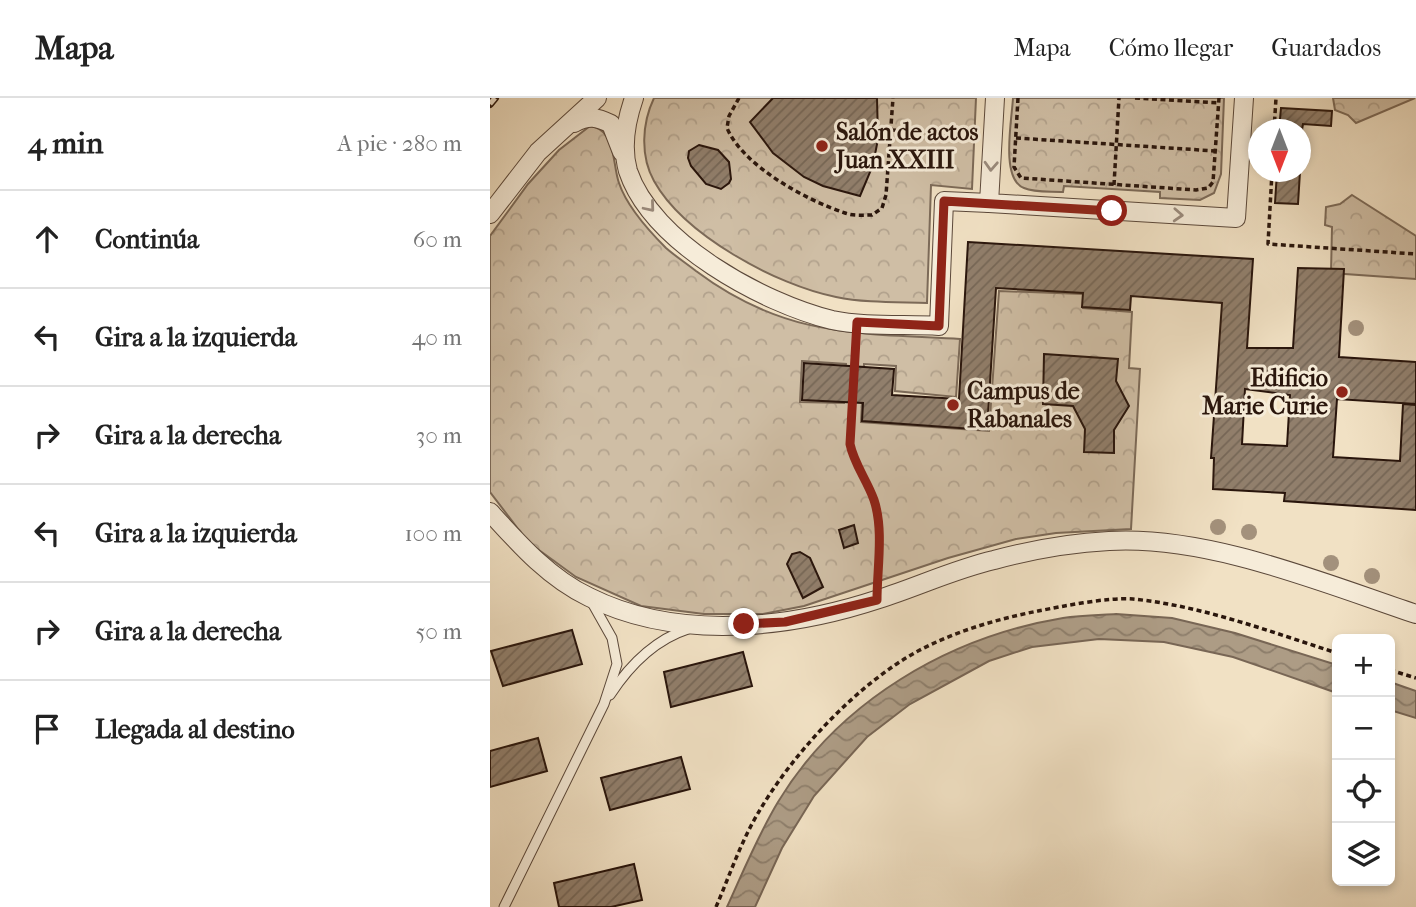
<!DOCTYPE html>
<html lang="es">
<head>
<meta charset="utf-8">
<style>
	:root { --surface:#fff; --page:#f6f6f6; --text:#222; --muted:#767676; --line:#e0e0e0 }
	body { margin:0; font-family:"IM FELL French Canon",serif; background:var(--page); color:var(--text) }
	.controls { position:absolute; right:21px; bottom:21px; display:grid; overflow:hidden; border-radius:10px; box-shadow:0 4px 10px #0003 }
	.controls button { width:63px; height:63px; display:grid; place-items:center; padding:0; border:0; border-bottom:2px solid var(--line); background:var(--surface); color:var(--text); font:35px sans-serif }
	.compass { position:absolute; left:758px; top:21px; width:63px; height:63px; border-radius:50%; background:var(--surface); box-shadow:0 4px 10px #0003; rotate:180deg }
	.stop { position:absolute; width:21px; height:21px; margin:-16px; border:5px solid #8f2418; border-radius:50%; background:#fff }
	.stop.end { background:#8f2418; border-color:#fff; box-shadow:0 2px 7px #0008 }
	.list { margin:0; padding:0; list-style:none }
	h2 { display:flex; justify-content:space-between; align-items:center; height:91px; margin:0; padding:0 28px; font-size:30px }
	h2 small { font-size:23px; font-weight:400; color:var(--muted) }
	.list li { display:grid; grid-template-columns:46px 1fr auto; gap:21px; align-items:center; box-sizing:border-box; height:98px; padding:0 28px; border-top:2px solid var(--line) }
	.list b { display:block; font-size:26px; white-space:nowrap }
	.list em { font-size:23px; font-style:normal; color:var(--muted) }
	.icon { flex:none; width:38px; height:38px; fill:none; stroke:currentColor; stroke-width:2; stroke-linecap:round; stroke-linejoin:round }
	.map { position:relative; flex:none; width:926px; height:809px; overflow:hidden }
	header { display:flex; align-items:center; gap:42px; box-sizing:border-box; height:98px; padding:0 35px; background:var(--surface); border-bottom:2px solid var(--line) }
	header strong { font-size:33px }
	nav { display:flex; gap:38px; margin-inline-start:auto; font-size:24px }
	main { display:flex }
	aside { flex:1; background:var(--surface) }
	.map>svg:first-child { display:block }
	.forest { fill:url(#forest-crowns); stroke:#7c6a58; stroke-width:2; fill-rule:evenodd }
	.water { fill:url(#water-waves); stroke:#786655; stroke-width:2 }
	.building { fill:url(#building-hatch); stroke:#29150c; stroke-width:2; fill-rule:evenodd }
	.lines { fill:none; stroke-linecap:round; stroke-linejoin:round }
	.lane-casing { stroke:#5b483a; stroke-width:11 }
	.street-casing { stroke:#5b483a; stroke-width:20 }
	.path { stroke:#29150c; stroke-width:3.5; stroke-dasharray:5 3.5; stroke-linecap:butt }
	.lane { stroke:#f6ecd9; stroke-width:9 }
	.street { stroke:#f6ecd9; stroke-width:18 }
	.rail-casing { stroke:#29150c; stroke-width:8 }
	.rail { stroke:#f6ecd9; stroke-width:5; stroke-dasharray:16; stroke-linecap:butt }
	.tree { fill:#a3917c }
	.oneway { stroke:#9a8b7d }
	.route { stroke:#8f2418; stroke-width:9 }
	.poi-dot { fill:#8f2418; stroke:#f6ecd9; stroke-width:2.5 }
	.labels { text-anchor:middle; stroke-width:6; stroke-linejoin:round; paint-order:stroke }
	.poi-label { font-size:24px; font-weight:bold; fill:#29150c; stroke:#f6ecd9; text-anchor:start }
</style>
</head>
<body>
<header>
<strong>Mapa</strong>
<nav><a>Mapa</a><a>Cómo llegar</a><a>Guardados</a></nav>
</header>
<main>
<aside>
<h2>4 min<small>A pie · 280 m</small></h2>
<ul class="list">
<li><svg class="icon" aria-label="ahead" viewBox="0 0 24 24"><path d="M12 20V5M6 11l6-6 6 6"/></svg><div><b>Continúa</b></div><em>60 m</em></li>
<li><svg class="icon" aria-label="left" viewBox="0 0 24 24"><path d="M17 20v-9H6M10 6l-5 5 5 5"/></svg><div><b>Gira a la izquierda</b></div><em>40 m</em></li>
<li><svg class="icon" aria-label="right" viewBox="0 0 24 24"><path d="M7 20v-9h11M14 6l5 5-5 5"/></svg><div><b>Gira a la derecha</b></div><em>30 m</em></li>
<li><svg class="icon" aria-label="left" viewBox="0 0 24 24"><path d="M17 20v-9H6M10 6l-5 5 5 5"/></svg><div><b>Gira a la izquierda</b></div><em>100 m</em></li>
<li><svg class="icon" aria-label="right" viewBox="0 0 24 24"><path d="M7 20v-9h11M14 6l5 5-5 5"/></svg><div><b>Gira a la derecha</b></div><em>50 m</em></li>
<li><svg class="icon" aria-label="arrive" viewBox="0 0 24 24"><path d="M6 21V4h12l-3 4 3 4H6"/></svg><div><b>Llegada al destino</b></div></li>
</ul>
</aside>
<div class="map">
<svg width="926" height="809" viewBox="0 0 926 809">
	<defs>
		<pattern id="forest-crowns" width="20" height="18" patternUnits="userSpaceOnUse" patternTransform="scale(1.75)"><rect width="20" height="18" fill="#cfbea5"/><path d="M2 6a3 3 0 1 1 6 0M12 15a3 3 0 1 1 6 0" fill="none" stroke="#b2a28d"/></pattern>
		<pattern id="water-waves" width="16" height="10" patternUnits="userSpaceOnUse" patternTransform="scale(1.75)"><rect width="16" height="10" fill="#ad9c85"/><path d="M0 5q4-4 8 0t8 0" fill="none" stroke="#8d7e6b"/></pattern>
		<pattern id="building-hatch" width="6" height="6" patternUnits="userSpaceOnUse" patternTransform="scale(1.75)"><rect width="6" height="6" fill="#917f6c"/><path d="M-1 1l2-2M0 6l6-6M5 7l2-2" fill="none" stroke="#766757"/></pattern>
	</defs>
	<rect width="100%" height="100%" fill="#f1e1c4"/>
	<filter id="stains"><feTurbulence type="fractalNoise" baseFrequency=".00286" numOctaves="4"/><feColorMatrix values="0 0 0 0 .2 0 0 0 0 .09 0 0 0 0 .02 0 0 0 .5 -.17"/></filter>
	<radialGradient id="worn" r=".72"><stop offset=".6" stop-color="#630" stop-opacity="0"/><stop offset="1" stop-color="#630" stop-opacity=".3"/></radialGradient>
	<!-- forest -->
	<g class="forest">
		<path d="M164,0h322l-4,91 -41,-4 -4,118c-30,-1 -62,0 -91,-6 -60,-12 -152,-62 -182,-116 -14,-25 -12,-58 0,-83z"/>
		<path d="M523,0h211l-3,76 -7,19 -14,7 -40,-2v-6l-96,-6 -1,6c-12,-1 -28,1 -39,-4 -24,-9 -12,-69 -11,-90z"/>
		<polygon points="843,0 925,0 866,25 858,17 845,12"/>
		<path d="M100,28c8,1 13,4 17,11 8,12 7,32 12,46 8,24 29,47 47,65 9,8 20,15 30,23 88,66 159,62 264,68l-4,58 -61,-6 1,-25 -32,-2 -3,58 128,9 10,-140 84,3v14l49,4 -3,56 11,1 -9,160 -75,4 -40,6 -68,19 -144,48 -41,8h-59l-63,-8 -65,-29 -48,-35 -38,-50v-256l38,-52 31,-34zM312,263l44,3 -2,39 -44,-1z"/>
		<polygon points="862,97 926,138 926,181 841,175 842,129 835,127 836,109 850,106"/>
	</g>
	<!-- water -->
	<g class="water">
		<path d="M626,516l56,4 63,15 102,32v28l-104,-36 -69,-15 -65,-3 -67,8 -43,14 -79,43 -43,33 -53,59 -32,52 -27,59h-28c16,-35 31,-72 51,-105 61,-101 171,-165 285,-184 17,-3 36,-3 53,-4z"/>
		<polygon points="900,584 926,593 926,620 900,612"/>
	</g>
	<!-- building -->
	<g class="building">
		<polygon points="283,0 387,0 388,41 383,67 370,98 333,88 314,79 283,55 260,24"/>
		<polygon points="791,10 842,13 841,28 813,26 812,32 789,32"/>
		<polygon points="209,47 228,52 239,64 241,81 239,85 231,91 216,86 201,68 198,60 199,53"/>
		<polygon points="787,74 810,74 808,106 785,105"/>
		<path d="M478,144l285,17 -6,89h46l5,-80 46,1 -5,88 77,5v42l-79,-5 -4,58 67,4 3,-57 13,1v105l-132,-9 1,-8 -72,-4 1,-31h-3l11,-155 -91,-7 -1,14 -48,-3 1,-14 -87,-5 -9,142 -125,-9 1,-18 -61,-3 2,-37 90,6 -2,26 67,4zM755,291l45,6 -3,51 -45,-2z"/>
		<polygon points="554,256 628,261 626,283 639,308 624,332 624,355 594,354 595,331 583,308 553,306"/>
		<polygon points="364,427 368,445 354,450 349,432"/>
		<polygon points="310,454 320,460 333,489 313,500 297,466 302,456"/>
		<polygon points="82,532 92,566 13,588 1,553"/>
		<polygon points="253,554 262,588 181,609 174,574"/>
		<polygon points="48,640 57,673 0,689 0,653"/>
		<polygon points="191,659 200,691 120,712 111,680"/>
		<polygon points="144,766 152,802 121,809 69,809 64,785"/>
	</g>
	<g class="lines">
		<!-- lane casing -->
		<g class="lane-casing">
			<g id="lane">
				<path d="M120,597c19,-29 44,-55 78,-66"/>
				<polyline points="14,809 114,606 127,566 122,540 100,501"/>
			</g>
		</g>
		<!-- street casing -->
		<g class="street-casing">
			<g id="street">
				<path d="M144,0c-8,23 -13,48 -6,73 24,72 135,132 204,149 32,7 74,4 107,6l5,-125 45,2"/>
				<polyline points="505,0 499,105 746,120 754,0"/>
				<path d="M84,25c15,-8 23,-6 37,1l11,28"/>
				<polyline points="0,116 48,54 107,0"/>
				<path d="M0,414c29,32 59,66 99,85 88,44 199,32 290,2 38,-12 76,-30 115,-39 37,-10 76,-17 115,-19 99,-6 214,42 307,73"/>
			</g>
		</g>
		<!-- path -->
		<g class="path">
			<path d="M249,0l-10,18 -2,12c16,38 79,72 118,85 8,3 18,2 27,2l10,-7 4,-13 7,-97"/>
			<polyline points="528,0 524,69 531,80 706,92 718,90 723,84 729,0"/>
			<polyline points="645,0 729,5"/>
			<polyline points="401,32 484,38"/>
			<polyline points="784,32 786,0"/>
			<polyline points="526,40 726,53"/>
			<polyline points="782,74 778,146 926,156"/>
			<polyline points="624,87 629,0"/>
			<path d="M366,244l-6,102c4,20 16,36 23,55 9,25 5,55 4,81"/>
			<polyline points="900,572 926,580"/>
			<path d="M226,809c13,-30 24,-63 41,-92 34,-60 100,-131 161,-164 38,-20 79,-32 120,-40 26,-5 70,-14 95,-12 70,7 138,33 204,54"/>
		</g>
		<!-- lane -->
		<use href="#lane" class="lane"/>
		<!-- street -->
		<use href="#street" class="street"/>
		<!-- rail casing -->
		<g class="rail-casing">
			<polyline id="rail" points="0,6 5,0"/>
		</g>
		<!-- rail -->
		<use href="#rail" class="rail"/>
	</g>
	<!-- trees -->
	<g class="tree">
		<circle cx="866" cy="230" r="8"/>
		<circle cx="728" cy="429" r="8"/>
		<circle cx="759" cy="434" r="8"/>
		<circle cx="841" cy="465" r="8"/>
		<circle cx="882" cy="478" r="8"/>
	</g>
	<!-- one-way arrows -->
	<defs><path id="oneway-chevron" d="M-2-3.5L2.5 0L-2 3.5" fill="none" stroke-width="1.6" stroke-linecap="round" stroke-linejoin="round" transform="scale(1.75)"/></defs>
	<g class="oneway">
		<use href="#oneway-chevron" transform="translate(501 68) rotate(93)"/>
		<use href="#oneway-chevron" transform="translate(160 109) rotate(50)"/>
		<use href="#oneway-chevron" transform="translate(688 117) rotate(3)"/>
	</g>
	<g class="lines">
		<!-- route -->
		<path class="route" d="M254,526l41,-2 92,-22c0,-31 7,-70 -3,-100 -7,-20 -20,-36 -24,-56l7,-122 82,4 5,-125 168,10"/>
	</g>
	<!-- markers -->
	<g class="poi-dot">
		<circle cx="332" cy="48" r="7"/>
		<circle cx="852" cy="294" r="7"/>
		<circle cx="463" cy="307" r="7"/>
	</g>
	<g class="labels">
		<!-- poi labels -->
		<g class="poi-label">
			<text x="346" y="42">Salón de actos<tspan x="346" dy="28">Juan XXIII</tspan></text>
			<text x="838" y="288" text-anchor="end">Edificio<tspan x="838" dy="28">Marie Curie</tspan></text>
			<text x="477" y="301">Campus de<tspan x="477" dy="28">Rabanales</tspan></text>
		</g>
	</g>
	<rect width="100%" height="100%" filter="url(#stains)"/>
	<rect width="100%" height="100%" fill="url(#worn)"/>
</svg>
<div class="controls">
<button>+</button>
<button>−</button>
<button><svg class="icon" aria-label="locate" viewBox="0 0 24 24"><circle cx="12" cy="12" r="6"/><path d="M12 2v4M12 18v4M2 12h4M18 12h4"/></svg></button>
<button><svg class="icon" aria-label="layers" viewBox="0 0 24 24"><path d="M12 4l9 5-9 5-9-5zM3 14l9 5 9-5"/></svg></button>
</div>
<svg class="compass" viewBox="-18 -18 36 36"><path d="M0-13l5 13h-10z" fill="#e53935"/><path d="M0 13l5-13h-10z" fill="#767676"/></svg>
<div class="stop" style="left:622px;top:113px"></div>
<div class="stop end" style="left:254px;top:526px"></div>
</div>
</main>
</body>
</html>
